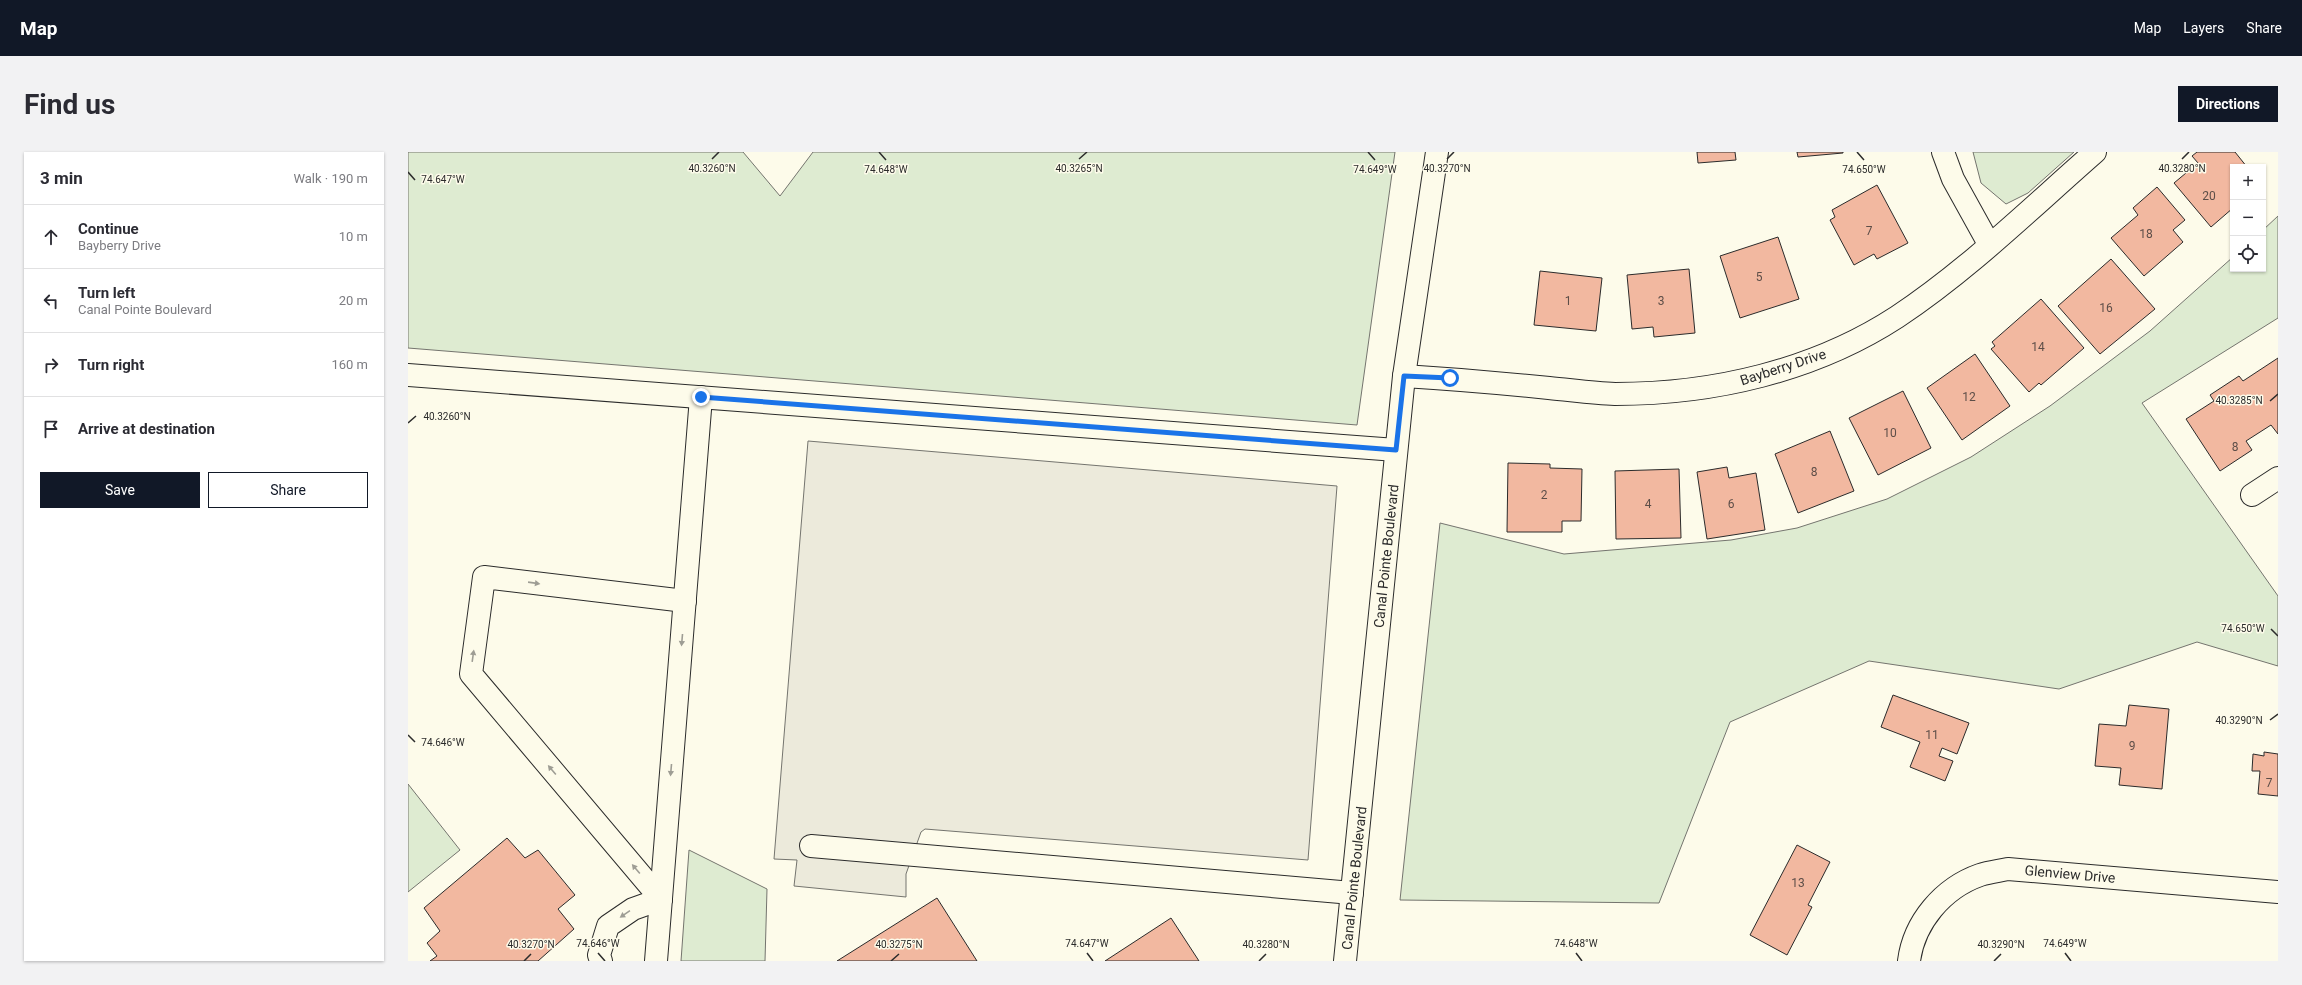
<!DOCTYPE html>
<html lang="en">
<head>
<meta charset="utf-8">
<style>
	:root { --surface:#fff; --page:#f2f2f3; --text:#2b2b33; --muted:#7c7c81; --line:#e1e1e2; --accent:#111827 }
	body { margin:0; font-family:Roboto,sans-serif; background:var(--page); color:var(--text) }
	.controls { position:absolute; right:12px; top:12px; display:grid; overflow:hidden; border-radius:0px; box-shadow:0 1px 3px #0004 }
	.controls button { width:36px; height:36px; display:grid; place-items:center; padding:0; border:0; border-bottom:1px solid var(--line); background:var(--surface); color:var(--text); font:20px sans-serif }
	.stop { position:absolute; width:12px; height:12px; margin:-9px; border:3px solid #1a73e8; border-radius:50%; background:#fff }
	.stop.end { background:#1a73e8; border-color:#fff; box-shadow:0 1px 4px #0008 }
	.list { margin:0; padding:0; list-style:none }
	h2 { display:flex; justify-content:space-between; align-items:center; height:52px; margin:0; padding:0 16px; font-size:17px }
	h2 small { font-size:13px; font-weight:400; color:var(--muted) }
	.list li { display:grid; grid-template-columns:26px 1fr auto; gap:12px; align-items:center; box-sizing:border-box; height:64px; padding:0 16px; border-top:1px solid var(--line) }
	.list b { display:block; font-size:15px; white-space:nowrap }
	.list p { margin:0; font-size:13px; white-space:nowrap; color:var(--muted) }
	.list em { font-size:13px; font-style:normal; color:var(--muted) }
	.actions { display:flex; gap:8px; padding:12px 16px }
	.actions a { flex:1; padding:9px 0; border:1px solid var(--accent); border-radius:0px; text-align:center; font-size:14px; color:var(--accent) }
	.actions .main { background:var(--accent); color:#fff }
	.icon { flex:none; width:22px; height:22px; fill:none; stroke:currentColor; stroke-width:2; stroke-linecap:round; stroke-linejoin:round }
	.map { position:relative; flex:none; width:1870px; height:809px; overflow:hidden; border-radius:0px }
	header { display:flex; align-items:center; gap:24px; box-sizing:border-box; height:56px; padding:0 20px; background:var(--accent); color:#fff }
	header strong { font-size:19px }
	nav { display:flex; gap:22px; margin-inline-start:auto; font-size:14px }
	.intro { display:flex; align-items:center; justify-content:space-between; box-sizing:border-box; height:96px; padding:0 24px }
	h1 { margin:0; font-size:28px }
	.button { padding:10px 18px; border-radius:0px; background:var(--accent); color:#fff; font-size:14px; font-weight:700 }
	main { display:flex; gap:24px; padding:0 24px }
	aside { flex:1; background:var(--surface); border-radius:0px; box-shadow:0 1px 3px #0004 }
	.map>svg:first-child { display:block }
	.green { fill:#deebd1; stroke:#74746e }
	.parking { fill:#eceadb; stroke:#74746e }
	.building { fill:#f2b8a0; stroke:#2b2b2b }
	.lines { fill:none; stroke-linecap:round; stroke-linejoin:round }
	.minor-casing { stroke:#2b2b2b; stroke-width:24 }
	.minor { stroke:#fdfbea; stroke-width:22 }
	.oneway { fill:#9e9d94 }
	.route { stroke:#1a73e8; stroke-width:5 }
	.ticks { fill:none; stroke:#2b2b2b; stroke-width:1.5 }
	.labels { text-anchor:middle; stroke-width:3; stroke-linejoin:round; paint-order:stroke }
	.number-label { font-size:12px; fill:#5d4e48 }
	.street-label { font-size:14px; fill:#2b2b2b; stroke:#fdfbea }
	.ticks-label { font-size:10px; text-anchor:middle; fill:#2b2b2b; stroke:#fdfbea; stroke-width:3; stroke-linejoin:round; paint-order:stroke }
</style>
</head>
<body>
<header>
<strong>Map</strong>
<nav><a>Map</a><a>Layers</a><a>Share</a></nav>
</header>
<div class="intro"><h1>Find us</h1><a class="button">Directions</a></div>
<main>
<aside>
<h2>3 min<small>Walk · 190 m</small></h2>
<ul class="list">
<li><svg class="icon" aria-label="ahead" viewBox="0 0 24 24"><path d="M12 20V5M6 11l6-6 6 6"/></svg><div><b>Continue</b><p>Bayberry Drive</p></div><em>10 m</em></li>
<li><svg class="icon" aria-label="left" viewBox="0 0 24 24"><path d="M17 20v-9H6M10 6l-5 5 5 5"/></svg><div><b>Turn left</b><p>Canal Pointe Boulevard</p></div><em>20 m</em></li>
<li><svg class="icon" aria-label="right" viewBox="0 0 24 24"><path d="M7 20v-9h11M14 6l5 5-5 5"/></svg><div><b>Turn right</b></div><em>160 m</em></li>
<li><svg class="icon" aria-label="arrive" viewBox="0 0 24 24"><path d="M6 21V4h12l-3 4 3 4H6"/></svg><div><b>Arrive at destination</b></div></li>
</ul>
<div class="actions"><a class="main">Save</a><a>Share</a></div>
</aside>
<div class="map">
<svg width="1870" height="809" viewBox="0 0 1870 809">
	<rect width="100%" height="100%" fill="#fdfbea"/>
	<!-- green -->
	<g class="green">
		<polygon points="0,0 335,0 372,44 405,0 987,0 949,273 0,196"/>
		<polygon points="1565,0 1666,0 1620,41 1598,52 1573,31"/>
		<polygon points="1870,64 1870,166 1734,251 1870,444 1870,514 1789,490 1651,537 1461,509 1322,570 1251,751 992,748 1032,371 1156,402 1323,388 1389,376 1479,347 1563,305 1642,254 1742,179 1825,105 1825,117 1855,117 1855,78"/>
		<polygon points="0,632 52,698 0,740"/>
		<polygon points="281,698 359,737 357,809 273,809"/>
	</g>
	<!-- parking -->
	<polygon class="parking" points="400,289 929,334 900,708 517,677 513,680 498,722 498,745 386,734 389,708 366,707"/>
	<!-- building -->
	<g class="building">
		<polygon points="1289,0 1327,0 1328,8 1290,11"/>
		<polygon points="1389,0 1435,0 1435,1 1390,5"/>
		<polygon points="1789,0 1827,0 1839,15 1825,15 1825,56 1803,75 1766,31 1790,11 1784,4"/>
		<polygon points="1469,33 1500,91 1469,107 1466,102 1446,113 1422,68 1427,65 1424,58"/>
		<polygon points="1749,35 1777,68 1765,78 1775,90 1736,124 1703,86 1730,63 1725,56"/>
		<polygon points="1370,85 1391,147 1332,166 1312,104"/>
		<polygon points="1703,107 1747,157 1692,202 1650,154"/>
		<polygon points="1281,117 1287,181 1246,185 1245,175 1224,177 1219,123"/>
		<polygon points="1132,119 1194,126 1188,179 1126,173"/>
		<polygon points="1633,147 1676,196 1633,233 1631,231 1621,240 1583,197 1587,194 1584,190"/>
		<polygon points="1567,202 1602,254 1554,288 1519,236"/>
		<polygon points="1870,206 1870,282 1863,273 1838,289 1844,298 1812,319 1778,267 1806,249 1802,243 1831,224 1835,229"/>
		<polygon points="1495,239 1523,296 1470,323 1441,266"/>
		<polygon points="1422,279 1446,339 1390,361 1367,302"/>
		<polygon points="1100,311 1142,312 1142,316 1174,317 1173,369 1154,369 1154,380 1099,380"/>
		<polygon points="1319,315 1321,326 1348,321 1357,378 1299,387 1289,320"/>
		<polygon points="1271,317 1273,386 1208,387 1207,319"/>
		<polygon points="1485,543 1561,571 1549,602 1534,596 1531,604 1545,609 1537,629 1502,615 1512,590 1473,575"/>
		<polygon points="1721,553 1761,557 1754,637 1711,633 1713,616 1687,614 1691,572 1718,574"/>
		<polygon points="1856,600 1870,602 1870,644 1850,642 1852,619 1844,619 1845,602 1856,604"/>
		<polygon points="99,686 117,706 130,698 167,743 150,757 166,777 130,809 22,809 29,804 19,791 32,779 16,756"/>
		<polygon points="1389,693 1422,710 1400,753 1404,755 1379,803 1342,783"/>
		<polygon points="529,746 569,809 429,809"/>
		<polygon points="763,766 791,809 697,809"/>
	</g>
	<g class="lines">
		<!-- minor casing -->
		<g class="minor-casing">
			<g id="minor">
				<polyline points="1535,0 1545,27 1581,92"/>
				<polyline points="0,223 988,298"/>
				<path d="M996,224c48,3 97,7 145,12 22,2 44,5 66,6 98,0 199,-23 282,-77 71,-47 134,-109 198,-165"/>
				<polyline points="1844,343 1870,326"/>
				<polyline points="403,694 944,741"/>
				<polyline points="253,747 63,522 76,425 277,449"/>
				<polyline points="193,809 191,803 200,774 225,757 253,747"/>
				<polyline points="248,809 293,245"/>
				<polyline points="937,809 996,224 1029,0"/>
				<path d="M1501,809c5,-39 34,-73 71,-86 9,-3 19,-4 28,-6l270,23"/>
			</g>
		</g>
		<!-- minor -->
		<use href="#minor" class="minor"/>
	</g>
	<!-- one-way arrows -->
	<defs><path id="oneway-solid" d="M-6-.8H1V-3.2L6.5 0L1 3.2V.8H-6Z"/></defs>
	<g class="oneway">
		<use href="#oneway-solid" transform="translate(126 431) rotate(8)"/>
		<use href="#oneway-solid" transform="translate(274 488) rotate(95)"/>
		<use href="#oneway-solid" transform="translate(65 504) rotate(-82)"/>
		<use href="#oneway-solid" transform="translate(144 618) rotate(-130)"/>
		<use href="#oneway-solid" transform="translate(263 618) rotate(95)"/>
		<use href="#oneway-solid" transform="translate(228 717) rotate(-130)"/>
		<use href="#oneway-solid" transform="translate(217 762) rotate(146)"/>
	</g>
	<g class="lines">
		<!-- route -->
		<polyline class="route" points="293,245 988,298 996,224 1042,226"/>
	</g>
	<!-- ticks -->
	<path class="ticks" d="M471,0l7,8M960,0l7,8M1449,0l7,8M304,7l7,-7M671,7l8,-7M1039,7l7,-7M1774,7l7,-7M0,20l7,8M1862,249l8,-7M0,271l8,-7M1863,477l7,7M1862,568l8,-6M0,583l7,7M190,801l7,8M679,801l6,8M1168,801l6,8M1657,801l6,8M116,809l7,-7M483,809l8,-7M851,809l7,-7M1586,809l7,-7"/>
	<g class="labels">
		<!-- number labels -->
		<g class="number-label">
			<text x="1801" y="48">20</text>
			<text x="1461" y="83">7</text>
			<text x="1738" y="86">18</text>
			<text x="1351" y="129">5</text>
			<text x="1160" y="153">1</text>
			<text x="1253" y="153">3</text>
			<text x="1698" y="160">16</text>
			<text x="1630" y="199">14</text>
			<text x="1561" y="249">12</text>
			<text x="1482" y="285">10</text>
			<text x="1827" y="299">8</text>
			<text x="1406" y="324">8</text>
			<text x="1136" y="347">2</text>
			<text x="1240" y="356">4</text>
			<text x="1323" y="356">6</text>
			<text x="1524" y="587">11</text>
			<text x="1724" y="598">9</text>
			<text x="1861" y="635">7</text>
			<text x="1390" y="735">13</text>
		</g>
		<!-- street labels -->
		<g class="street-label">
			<text transform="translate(1375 215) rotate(-18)" y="5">Bayberry Drive</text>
			<text transform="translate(978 404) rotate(-84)" y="5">Canal Pointe Boulevard</text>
			<text transform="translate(1662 722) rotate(5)" y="5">Glenview Drive</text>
			<text transform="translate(946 726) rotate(-84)" y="5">Canal Pointe Boulevard</text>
		</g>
	</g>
	<g class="ticks-label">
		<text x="304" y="20">40.3260°N</text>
		<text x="671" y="20">40.3265°N</text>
		<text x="1039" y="20">40.3270°N</text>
		<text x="1774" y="20">40.3280°N</text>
		<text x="967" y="21">74.649°W</text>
		<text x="478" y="21">74.648°W</text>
		<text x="1456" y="21">74.650°W</text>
		<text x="35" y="31">74.647°W</text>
		<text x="1831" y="252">40.3285°N</text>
		<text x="39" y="268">40.3260°N</text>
		<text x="1835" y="480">74.650°W</text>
		<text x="1831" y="572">40.3290°N</text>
		<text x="35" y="594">74.646°W</text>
		<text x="190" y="795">74.646°W</text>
		<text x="679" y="795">74.647°W</text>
		<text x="1168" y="795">74.648°W</text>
		<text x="1657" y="795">74.649°W</text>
		<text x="123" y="796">40.3270°N</text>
		<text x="491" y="796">40.3275°N</text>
		<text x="858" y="796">40.3280°N</text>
		<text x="1593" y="796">40.3290°N</text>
	</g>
</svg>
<div class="controls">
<button>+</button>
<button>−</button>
<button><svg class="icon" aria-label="locate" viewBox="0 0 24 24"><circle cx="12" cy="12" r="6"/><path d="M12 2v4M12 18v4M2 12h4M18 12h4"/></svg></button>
</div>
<div class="stop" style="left:1042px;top:226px"></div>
<div class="stop end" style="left:293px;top:245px"></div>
</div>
</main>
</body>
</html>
